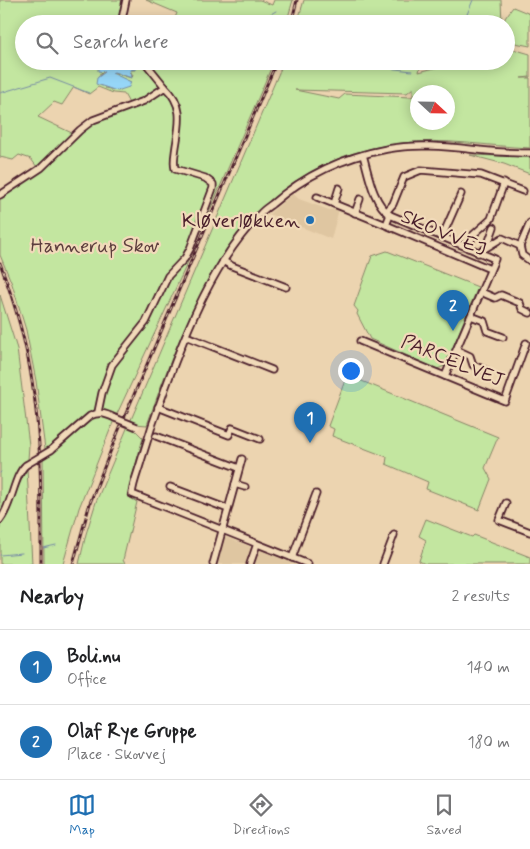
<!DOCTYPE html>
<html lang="en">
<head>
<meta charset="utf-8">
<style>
	:root { --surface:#fff; --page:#f2f2f2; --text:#202124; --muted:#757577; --line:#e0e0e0; --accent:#1f6fb2 }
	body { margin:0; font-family:Mynerve,sans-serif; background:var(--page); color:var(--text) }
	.compass { position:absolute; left:410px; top:85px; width:45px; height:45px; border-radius:50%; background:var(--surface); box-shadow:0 2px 12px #0003; rotate:112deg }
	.you { position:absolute; left:350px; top:370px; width:18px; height:18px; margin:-12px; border:4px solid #fff; border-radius:50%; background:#1a73e8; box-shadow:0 0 0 8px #1a73e833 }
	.badge { display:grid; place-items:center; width:32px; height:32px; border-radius:50%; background:var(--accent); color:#fff; font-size:16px; font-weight:700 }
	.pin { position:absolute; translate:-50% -41px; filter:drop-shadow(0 1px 2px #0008) }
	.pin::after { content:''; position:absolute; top:26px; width:18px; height:15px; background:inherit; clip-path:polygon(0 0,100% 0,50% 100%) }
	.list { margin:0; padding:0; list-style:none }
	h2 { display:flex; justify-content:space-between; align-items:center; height:65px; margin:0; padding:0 20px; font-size:21px }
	h2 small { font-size:16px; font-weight:400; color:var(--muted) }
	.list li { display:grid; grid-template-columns:32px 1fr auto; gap:15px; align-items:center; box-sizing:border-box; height:75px; padding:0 20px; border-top:1px solid var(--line) }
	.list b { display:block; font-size:19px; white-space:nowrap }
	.list p { margin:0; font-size:16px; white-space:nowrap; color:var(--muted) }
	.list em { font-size:16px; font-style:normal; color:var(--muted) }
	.icon { flex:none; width:28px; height:28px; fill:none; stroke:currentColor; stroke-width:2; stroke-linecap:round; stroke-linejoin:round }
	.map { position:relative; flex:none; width:530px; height:564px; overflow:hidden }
	.search { position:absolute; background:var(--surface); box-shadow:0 2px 12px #0003; left:15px; right:15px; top:15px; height:55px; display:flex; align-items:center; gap:12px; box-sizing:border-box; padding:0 18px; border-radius:28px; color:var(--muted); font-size:19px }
	.sheet { height:215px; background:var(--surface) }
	nav { display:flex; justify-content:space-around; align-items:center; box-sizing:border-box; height:70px; border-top:1px solid var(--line); background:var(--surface); font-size:14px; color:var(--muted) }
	nav a { display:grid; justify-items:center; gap:2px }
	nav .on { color:var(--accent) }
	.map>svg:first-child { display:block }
	.built { fill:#dfc6a1 }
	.green { fill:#c3e6a0; stroke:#868266; fill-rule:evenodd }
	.water { fill:#96d6f7; stroke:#788da5 }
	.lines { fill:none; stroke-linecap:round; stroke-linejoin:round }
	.stream { stroke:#788da5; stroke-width:1 }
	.minor-casing { stroke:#4a1f2b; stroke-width:9 }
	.minor { stroke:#f1dab9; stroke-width:5.5 }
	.rail-casing { stroke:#4a1f2b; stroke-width:3 }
	.rail { stroke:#f1dab9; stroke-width:1; stroke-dasharray:4; stroke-linecap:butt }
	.minor-bridge-casing { stroke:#4a1f2b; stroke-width:9; stroke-linecap:butt }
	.minor-bridge { stroke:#f1dab9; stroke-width:5.5 }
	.poi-dot { fill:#1f6fb2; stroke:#f1dab9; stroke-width:2 }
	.labels { text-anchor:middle; stroke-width:4.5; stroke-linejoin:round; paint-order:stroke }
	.poi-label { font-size:20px; fill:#4a1f2b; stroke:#f1dab9; text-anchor:end }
	.street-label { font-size:20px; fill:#4a1f2b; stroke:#f1dab9 }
	.park-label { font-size:20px; fill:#5c3d3d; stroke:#f1dab9 }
</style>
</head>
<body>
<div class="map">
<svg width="530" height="564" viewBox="0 0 530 564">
	<rect width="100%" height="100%" fill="#ecd4b0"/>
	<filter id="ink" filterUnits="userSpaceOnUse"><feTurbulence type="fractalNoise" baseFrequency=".02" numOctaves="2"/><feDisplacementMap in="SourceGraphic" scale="10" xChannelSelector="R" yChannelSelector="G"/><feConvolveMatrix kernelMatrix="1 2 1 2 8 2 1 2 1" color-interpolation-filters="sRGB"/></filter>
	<g filter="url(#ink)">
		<!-- built -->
		<g class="built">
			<polygon points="293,194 299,199 318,206 329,210 339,209 331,239 269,214"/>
			<polygon points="225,537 296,564 217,564"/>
		</g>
		<!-- green -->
		<g class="green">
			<polygon points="0,0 123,0 118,24 24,24 24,61 109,61 102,64 98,69 105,71 98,76 105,88 119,91 131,82 112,74 112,72 131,78 133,76 130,70 135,70 136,68 133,61 141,61 160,83 159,88 130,105 124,94 113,93 98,87 89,94 74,87 62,105 54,102 38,117 74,134 45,162 37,167 31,159 19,155 13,160 0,157"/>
			<polygon points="146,0 260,0 272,5 274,0 293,0 286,24 168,24 175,18 177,13"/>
			<polygon points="304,0 501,0 502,24 297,24"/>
			<polygon points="513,7 530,14 530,46 515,43 506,37 506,24 504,24 505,18"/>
			<path d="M506,47l24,7v23l-9,1h9v70c-43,-2 -86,-10 -128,-5 -156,18 -209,152 -255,282l-12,-1 -5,-2 154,-361h146l-9,2 -2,9 23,-6 -2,-5h66zM413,88v8l-2,1 -66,-3 -6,5 -44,-9 112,3zM418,92h30v30h-30z"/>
			<polygon points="148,61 274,61 186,266 116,416 101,411 45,449 36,381 26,330 12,284 0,255 0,197 32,178 51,163 78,136 95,122 129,110 162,93 169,88"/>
			<polygon points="470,155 530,157 530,174 504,164"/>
			<polygon points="387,251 478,287 445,366 437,369 370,339 357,314 358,311 354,306 372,256"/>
			<path d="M0,295l17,54 12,96 -1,15c-15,15 -15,39 -28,57z"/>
			<polygon points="347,375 498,437 485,468 491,479 479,510 426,489 428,482 386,464 387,457 332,436 334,429 328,426"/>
			<polygon points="100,414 114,420 79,508 63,564 44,564 43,457 92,418"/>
			<polygon points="128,426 133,428 143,438 127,496 137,502 123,560 125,564 79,564 86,534 96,502"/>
			<polygon points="27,468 32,564 0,564 0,524 8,514 22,474"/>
			<polygon points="426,519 472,537 474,535 530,557 530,564 425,564 419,561 426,540 419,536"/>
		</g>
		<!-- water -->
		<polygon class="water" points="109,61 133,61 137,69 130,70 132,78 114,72 112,73 131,82 129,87 117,91 96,84 97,78 105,72 98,71 98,69 102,64"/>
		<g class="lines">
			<!-- stream -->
			<g class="stream">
				<polyline points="253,24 276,11"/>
				<polyline points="463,24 473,0"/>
				<polyline points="329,61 342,63"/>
				<polyline points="346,63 412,71"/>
				<polyline points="0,93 50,78 89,93"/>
				<polyline points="0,473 1,472"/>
				<polyline points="43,548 56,545"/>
				<polyline points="0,555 22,553"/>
			</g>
			<!-- minor casing -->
			<g class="minor-casing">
				<g id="minor">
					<polyline points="121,24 126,0"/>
					<path d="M363,155c6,20 9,46 27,60l105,44 -50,117"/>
					<polyline points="0,195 41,168 80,130 93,120 144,101 165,87 144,61"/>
					<polyline points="317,197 386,225 390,215"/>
					<polyline points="334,204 339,188"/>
					<polyline points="386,212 393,204 404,177 421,170 481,175 523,191"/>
					<polyline points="355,213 360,199"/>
					<polyline points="386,225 490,269"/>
					<polyline points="442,237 461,194"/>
					<polyline points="489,245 489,241 494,227"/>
					<polyline points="520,246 530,223"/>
					<polyline points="468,248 473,235 491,219 504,183"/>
					<polyline points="478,253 502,238 520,246 522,255 530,261"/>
					<polyline points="223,261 232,266 286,287"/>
					<polyline points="481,292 495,298 501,295 520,303 522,309 530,313"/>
					<polyline points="471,316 484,321 487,331 503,337"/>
					<polyline points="186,336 272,370"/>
					<polyline points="360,341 505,401 526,343"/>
					<polyline points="457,350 470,356 473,365 487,371"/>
					<polyline points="158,407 229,435 232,428 260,439"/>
					<path d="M98,412l4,-19 10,-28 34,-43 22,-46 17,-18 5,-9 23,-61v-4l-8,-6 -30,-9c-2,-8 0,-15 1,-23 4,-24 8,-41 -11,-59"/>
					<polyline points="156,436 239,468"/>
					<path d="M51,450l39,-34c10,-5 16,-2 25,2"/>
					<polyline points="235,484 245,487"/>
					<polyline points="170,487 228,509"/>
					<polyline points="506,503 499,520 530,532"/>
					<path d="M0,520c12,-15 14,-45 26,-55"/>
					<polyline points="292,558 316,494"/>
					<polyline points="213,564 242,459"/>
					<polyline points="250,564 257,544"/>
					<path d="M308,564l-176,-70c1,-11 6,-22 9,-33 7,-24 15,-48 24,-72 22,-61 49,-128 95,-175 3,-4 8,-7 12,-10 32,-28 72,-47 115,-55 48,-9 95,5 143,4"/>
					<polyline points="383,564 394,535"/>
				</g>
			</g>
			<!-- minor -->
			<use href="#minor" class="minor"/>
			<!-- rail casing -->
			<g class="rail-casing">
				<g id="rail">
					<polyline points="291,24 297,0"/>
					<path d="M0,263c14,38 26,78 32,118 10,60 9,122 9,183"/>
					<polyline points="73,564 90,503 118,432 277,61"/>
				</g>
			</g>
			<!-- rail -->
			<use href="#rail" class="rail"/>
			<!-- minor-bridge casing -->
			<g class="minor-bridge-casing">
				<g id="minor-bridge">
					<polyline points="115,418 137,427"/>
					<polyline points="26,465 51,450"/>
				</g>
			</g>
			<!-- minor-bridge -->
			<use href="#minor-bridge" class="minor-bridge"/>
		</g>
	</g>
	<!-- markers -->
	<circle class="poi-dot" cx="310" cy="220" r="5"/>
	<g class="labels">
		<!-- poi labels -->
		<g class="poi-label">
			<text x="300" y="227">Kløverløkken</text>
		</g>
		<!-- street labels -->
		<g class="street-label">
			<text transform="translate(444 232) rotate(23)" y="7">SKOVVEJ</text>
			<text transform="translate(453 360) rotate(22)" y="7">PARCELVEJ</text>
		</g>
		<!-- park labels -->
		<g class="park-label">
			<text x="95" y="252">Hannerup Skov</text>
		</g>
	</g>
</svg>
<svg class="compass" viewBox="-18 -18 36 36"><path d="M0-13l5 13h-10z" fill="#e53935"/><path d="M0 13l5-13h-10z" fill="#757577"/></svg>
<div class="you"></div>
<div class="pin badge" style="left:310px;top:443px">1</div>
<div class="pin badge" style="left:453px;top:331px">2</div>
<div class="search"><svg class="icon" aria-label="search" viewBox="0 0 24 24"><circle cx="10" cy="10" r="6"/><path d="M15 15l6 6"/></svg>Search here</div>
</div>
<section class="sheet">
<h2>Nearby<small>2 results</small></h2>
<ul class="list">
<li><span class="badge">1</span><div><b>Boli.nu</b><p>Office</p></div><em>140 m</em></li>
<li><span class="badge">2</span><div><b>Olaf Rye Gruppe</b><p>Place · Skovvej</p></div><em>180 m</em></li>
</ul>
</section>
<nav>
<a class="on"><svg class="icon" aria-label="map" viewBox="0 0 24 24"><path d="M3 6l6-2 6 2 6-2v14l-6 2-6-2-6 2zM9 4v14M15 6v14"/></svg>Map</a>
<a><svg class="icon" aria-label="directions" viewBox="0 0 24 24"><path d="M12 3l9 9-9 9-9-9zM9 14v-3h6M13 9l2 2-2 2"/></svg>Directions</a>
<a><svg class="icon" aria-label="saved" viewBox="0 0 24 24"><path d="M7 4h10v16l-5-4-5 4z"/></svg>Saved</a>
</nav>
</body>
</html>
